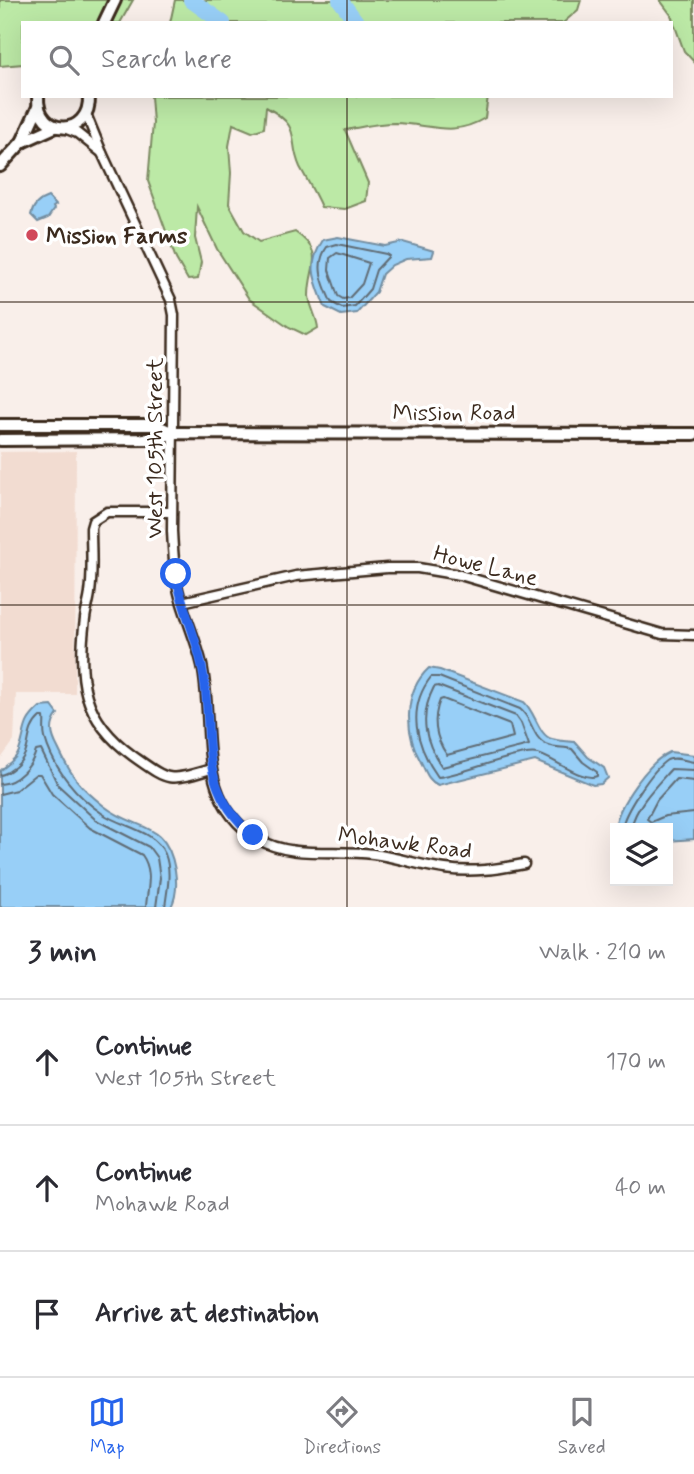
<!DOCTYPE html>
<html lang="en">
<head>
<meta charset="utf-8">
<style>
	:root { --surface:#fff; --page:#f7f7f7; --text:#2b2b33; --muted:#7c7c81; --line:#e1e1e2; --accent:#2563eb }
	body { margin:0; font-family:Mynerve,sans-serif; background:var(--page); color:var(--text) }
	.controls { position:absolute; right:21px; bottom:21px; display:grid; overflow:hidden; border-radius:0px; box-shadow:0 7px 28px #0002 }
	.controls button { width:63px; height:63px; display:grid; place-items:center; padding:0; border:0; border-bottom:2px solid var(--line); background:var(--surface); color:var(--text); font:35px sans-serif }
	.stop { position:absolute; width:21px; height:21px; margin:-16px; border:5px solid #2563eb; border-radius:50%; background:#fff }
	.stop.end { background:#2563eb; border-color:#fff; box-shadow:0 2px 7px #0008 }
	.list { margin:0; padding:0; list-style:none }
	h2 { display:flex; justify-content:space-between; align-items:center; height:91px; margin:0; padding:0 28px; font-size:30px }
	h2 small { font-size:23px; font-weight:400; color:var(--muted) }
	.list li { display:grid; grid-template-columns:46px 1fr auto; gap:21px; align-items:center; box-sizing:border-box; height:126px; padding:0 28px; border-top:2px solid var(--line) }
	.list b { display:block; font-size:26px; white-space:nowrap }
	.list p { margin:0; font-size:23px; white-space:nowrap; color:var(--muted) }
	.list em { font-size:23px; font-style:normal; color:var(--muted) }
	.icon { flex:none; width:38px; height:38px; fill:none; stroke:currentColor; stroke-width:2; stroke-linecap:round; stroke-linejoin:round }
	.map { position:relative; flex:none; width:694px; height:907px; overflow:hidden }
	.search { position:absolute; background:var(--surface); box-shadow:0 7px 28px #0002; left:21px; right:21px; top:21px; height:77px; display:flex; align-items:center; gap:18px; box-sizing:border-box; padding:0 24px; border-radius:0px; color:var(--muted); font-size:26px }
	.sheet { height:469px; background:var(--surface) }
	nav { display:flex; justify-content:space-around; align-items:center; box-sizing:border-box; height:98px; border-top:2px solid var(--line); background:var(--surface); font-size:19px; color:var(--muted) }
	nav a { display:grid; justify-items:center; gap:4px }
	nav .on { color:var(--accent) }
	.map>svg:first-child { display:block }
	.built { fill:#f2dcd1 }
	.green { fill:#bce9a6; stroke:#7c8a62; stroke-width:2 }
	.water { fill:#98cff7; stroke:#738da0; stroke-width:2 }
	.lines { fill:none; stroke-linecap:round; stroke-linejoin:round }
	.shore { stroke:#606c75; stroke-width:2 }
	.river { stroke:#98cff7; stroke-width:16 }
	.street-casing { stroke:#3b2a1e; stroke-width:13 }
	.secondary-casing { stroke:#3b2a1e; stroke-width:16 }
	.street { stroke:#fff; stroke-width:8 }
	.secondary { stroke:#fff; stroke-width:10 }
	.route { stroke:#2563eb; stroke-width:9 }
	.grid { fill:none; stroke:#3b2a1e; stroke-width:2; stroke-opacity:0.55 }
	.poi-dot { fill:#d1495b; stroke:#fff; stroke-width:2.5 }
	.labels { text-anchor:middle; stroke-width:7; stroke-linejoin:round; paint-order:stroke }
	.poi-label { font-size:23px; font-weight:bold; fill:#3b2a1e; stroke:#fff; text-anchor:start }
	.street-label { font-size:23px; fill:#3b2a1e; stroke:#fff }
</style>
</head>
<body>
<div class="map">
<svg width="694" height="907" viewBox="0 0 694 907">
	<rect width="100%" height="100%" fill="#f9efea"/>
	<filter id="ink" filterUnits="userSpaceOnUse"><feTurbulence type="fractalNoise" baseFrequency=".0143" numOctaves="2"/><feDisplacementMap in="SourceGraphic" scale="14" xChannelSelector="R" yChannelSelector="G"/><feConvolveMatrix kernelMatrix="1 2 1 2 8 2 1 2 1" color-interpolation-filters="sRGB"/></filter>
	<g filter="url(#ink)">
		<!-- built -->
		<polygon class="built" points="76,451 75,694 16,694 14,741 0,760 0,452"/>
		<!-- green -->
		<g class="green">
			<polygon points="0,0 133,0 120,23 23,23 23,64 0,66"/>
			<polygon points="175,0 581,0 578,10 563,23 170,23"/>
			<polygon points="660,0 694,0 694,62 684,51 671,15"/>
			<path d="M151,96h337l-3,22c-33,20 -55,6 -90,5 -17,0 -34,4 -50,7l23,53 -2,18 -21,8 -24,-2c-6,-14 -14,-27 -21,-40 -13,-29 4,-39 -34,-60l-2,21 -12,4 -19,-8 -4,22 2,27 -2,31 15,27 15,11 36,-10c32,22 14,33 14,64 1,11 8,21 9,32l-12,7 -17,-8 -40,-28 -32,-50 -20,-42 -2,31 6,24 -3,17 -10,1 -12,-21 -28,-78 5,-58z"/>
		</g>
		<!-- water -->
		<g class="water">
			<path d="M48,197l8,8 -3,2 1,2 -6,9 -10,4 -7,-7c2,-10 8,-15 17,-18z"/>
			<path d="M338,237l47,9 18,-4 31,9 -2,6 -26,2 -14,6 -10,9 -6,18 -19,21 -16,2 -16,-8c-10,-26 -19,-41 -2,-67z"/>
			<path d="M429,668l11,2 84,32c12,11 14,33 28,37 6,2 16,2 23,3l13,15 16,11 4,10 -7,6 -8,1 -58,-24 -97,24c-9,-4 -12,-12 -16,-21 -17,-29 -20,-71 7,-96z"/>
			<path d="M52,706l6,8c-9,12 -7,21 0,34 13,28 22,39 46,58 33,26 62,13 71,64 2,13 2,26 -4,37h-171v-136c6,-6 17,-12 19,-20 8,-22 2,-27 21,-44z"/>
			<path d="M670,752l24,3v84l-26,2v-13h-53c2,-22 34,-67 55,-76z"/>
		</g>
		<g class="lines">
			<!-- shore -->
			<g class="shore">
				<path d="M337,244l49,10 3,2 -13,14 -6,19 -15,17 -13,2 -11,-6c-8,-18 -17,-37 -4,-55z"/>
				<polygon points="337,253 369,263 362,284 349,298 343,299 338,296 329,270 330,258"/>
				<path d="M431,677h8l81,32c13,10 12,30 28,36 7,3 16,2 24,4l11,13 14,10v4c-15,6 -43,-18 -59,-22 -22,-4 -75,21 -100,23 -22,-31 -32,-68 -7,-100z"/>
				<path d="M438,686l78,30 5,7 8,22 -87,22c-18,-26 -23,-51 -8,-80z"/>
				<path d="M443,699l67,26 3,12 -66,18c-12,-17 -15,-35 -7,-55z"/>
				<path d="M0,775c7,-1 9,-4 15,-8 20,-17 7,-34 25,-50h4c1,6 -1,14 1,21 8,30 32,59 58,76 19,13 52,16 62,40 7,18 2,36 0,53"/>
				<polyline points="694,781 676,779 657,800 647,819 651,822 665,816 694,813"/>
				<path d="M0,784c17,-1 32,-18 36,-33l5,-1 17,35 38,35 53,27 8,11 3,20 -4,29"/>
				<path d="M0,794l16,-4 20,-16h4l12,20 38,34 52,27c12,17 5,34 4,52"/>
				<path d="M622,828c2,-16 31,-59 45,-68 8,-4 19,1 27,2"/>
				<path d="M631,828c5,-23 25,-42 40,-59l23,1"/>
			</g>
			<!-- river -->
			<g class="river">
				<polyline points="191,0 223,23"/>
				<polyline points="340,0 357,23"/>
			</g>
			<!-- street casing -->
			<g class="street-casing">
				<g id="street">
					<path d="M86,114l16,39 69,147 3,15 -2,216c1,20 2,39 6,58 6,26 18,50 24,76 13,61 -9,135 56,174 33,20 78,10 115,15 24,3 48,12 72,15 27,4 53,0 79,-5"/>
					<polyline points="64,128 77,133 102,153"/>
					<path d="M172,512h-65l-14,9 -2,7c0,22 2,44 -1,65 -1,9 -4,17 -5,26 -8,60 -3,100 48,137 37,26 34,26 78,13"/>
					<polyline points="182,602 296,576 387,568 418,568 460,575 662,634 694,635"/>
				</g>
			</g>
			<!-- secondary casing -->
			<g class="secondary-casing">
				<g id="secondary">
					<polyline points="104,23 115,0"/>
					<path d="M38,96c-2,42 53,42 51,0"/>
					<polyline points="22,142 38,107"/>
					<polyline points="0,166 22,142 55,127"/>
					<polyline points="0,425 156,425 173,433"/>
					<polyline points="0,440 156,439 173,433 694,434"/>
				</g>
			</g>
			<!-- street -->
			<use href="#street" class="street"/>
			<!-- secondary -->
			<use href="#secondary" class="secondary"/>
		</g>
	</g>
	<g class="lines" filter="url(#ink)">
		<!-- route -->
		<path class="route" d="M176,574c5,32 20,61 26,93 14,66 -9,117 51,168"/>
	</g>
	<!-- grid -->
	<path class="grid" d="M347,0v23M347,96v811M0,302h694M0,605h694"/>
	<!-- markers -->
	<circle class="poi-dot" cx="32" cy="235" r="7"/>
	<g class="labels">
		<!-- poi labels -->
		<g class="poi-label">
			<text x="46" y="243">Mission Farms</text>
		</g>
		<!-- street labels -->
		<g class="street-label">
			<text x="454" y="420">Mission Road</text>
			<text transform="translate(154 448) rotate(-90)" y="8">West 105th Street</text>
			<text transform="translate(486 565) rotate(14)" y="8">Howe Lane</text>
			<text transform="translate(405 842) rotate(7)" y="8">Mohawk Road</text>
		</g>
	</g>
</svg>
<div class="controls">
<button><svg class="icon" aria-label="layers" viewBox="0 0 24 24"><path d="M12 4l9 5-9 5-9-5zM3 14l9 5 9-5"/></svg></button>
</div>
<div class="stop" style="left:176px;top:574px"></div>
<div class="stop end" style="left:253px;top:835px"></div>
<div class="search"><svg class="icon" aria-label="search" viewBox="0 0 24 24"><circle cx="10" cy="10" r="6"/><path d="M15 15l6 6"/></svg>Search here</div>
</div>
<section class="sheet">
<h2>3 min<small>Walk · 210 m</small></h2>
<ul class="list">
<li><svg class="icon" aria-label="ahead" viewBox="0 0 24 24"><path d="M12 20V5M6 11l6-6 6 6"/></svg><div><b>Continue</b><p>West 105th Street</p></div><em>170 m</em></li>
<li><svg class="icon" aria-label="ahead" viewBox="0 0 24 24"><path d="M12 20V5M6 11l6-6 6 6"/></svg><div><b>Continue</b><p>Mohawk Road</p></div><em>40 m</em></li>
<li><svg class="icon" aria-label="arrive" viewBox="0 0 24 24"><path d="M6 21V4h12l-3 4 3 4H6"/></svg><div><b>Arrive at destination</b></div></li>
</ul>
</section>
<nav>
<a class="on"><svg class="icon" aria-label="map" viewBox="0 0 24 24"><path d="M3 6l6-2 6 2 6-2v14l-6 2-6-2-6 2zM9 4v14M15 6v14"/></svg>Map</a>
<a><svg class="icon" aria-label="directions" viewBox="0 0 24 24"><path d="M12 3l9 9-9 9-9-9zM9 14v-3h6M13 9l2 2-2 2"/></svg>Directions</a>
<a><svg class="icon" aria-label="saved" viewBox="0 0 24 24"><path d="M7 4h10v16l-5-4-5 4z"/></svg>Saved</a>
</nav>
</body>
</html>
